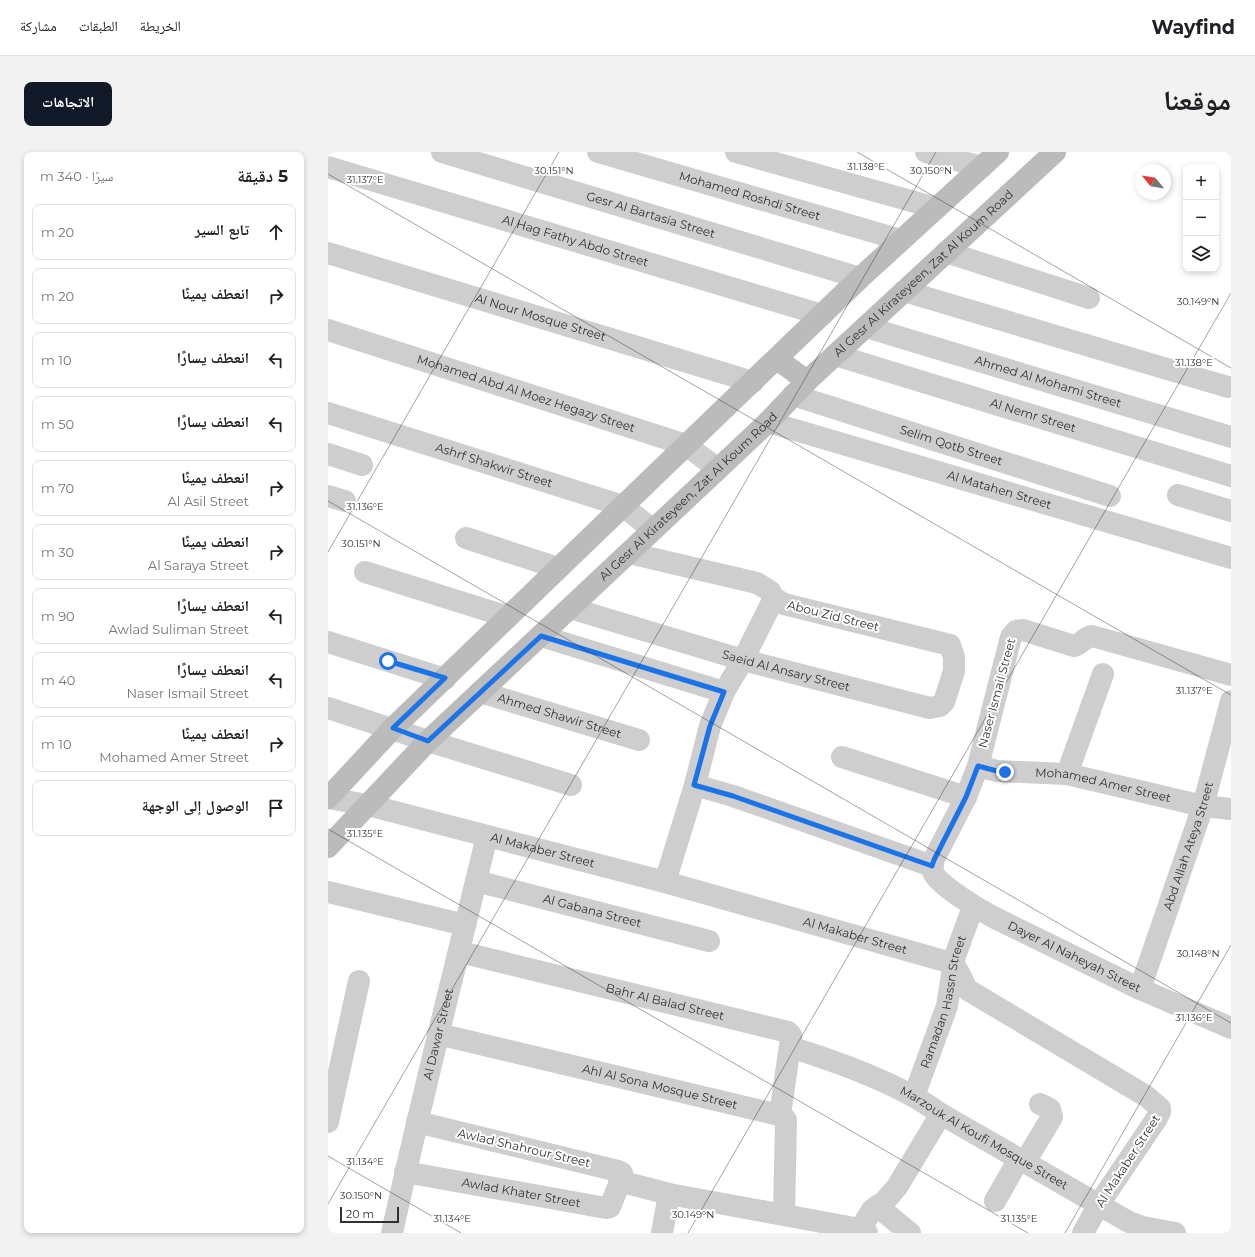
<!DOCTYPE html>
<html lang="ar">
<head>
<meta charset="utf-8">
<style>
	:root { --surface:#fff; --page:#f2f2f2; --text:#202124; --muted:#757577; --line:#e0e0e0; --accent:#111827 }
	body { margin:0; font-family:Montserrat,"Noto Naskh Arabic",sans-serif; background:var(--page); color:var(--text); direction:rtl }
	.controls { position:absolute; right:12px; top:12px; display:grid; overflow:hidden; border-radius:8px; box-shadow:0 2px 6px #0003 }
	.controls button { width:36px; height:36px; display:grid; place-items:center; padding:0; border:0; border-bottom:1px solid var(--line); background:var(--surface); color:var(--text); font:20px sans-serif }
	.compass { position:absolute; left:807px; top:12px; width:36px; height:36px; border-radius:50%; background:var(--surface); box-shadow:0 2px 6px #0003; rotate:300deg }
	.scale { position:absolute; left:12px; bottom:10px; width:59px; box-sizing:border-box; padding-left:4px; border:2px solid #313131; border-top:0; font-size:11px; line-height:14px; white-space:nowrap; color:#313131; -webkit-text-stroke:3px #fff; paint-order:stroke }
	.stop { position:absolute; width:12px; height:12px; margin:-9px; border:3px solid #1a73e8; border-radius:50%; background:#fff }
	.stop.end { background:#1a73e8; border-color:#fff; box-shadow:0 1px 4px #0008 }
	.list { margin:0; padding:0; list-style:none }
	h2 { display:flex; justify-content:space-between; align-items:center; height:52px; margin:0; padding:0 16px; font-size:17px }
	h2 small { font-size:13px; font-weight:400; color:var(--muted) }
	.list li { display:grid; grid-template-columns:26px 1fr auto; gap:12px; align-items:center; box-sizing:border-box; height:56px; margin:0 8px 8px; padding:0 8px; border:1px solid var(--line); border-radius:8px }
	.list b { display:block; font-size:15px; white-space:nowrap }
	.list p { margin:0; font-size:13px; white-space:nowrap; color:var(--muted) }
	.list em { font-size:13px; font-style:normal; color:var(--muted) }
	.icon { flex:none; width:22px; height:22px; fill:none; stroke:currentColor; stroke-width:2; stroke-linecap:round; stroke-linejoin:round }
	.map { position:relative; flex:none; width:903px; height:1081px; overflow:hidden; direction:ltr; border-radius:8px }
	header { display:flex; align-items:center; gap:24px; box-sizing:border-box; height:56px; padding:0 20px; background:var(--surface); border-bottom:1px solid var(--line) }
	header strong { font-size:19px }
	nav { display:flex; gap:22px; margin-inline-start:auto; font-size:14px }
	.intro { display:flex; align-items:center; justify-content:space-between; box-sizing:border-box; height:96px; padding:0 24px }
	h1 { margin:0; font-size:28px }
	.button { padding:10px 18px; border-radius:8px; background:var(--accent); color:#fff; font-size:14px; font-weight:700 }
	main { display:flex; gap:24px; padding:0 24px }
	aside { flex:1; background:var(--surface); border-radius:8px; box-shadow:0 2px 6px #0003 }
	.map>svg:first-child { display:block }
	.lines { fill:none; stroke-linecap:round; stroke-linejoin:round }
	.street { stroke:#cecece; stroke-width:22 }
	.secondary { stroke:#bbb; stroke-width:22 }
	.route { stroke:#1a73e8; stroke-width:5 }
	.ticks { fill:none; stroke:#313131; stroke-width:1; stroke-opacity:0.45 }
	.labels { text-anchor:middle; stroke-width:4; stroke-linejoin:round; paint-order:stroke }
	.street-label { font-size:12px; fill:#313131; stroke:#fff }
	.ticks-label { font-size:10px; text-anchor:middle; fill:#313131; stroke:#fff; stroke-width:4; stroke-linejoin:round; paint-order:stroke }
</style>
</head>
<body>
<header>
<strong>Wayfind</strong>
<nav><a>الخريطة</a><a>الطبقات</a><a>مشاركة</a></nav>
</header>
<div class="intro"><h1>موقعنا</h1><a class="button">الاتجاهات</a></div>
<main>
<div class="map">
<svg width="903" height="1081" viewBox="0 0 903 1081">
	<rect width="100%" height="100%" fill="#fff"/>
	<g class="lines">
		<!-- street -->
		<g class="street">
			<path id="s1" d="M114,0l418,126"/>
			<path id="s2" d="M270,0l303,88"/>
			<polyline points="408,0 608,56"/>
			<polyline points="598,0 654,15"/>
			<path id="s3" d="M0,15l494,148"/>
			<polyline points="618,100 761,146"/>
			<path id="s4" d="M0,101l425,129"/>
			<polyline points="576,139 900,235"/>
			<path id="s5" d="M538,175l365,110"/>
			<path id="s6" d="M0,178l358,115 32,24"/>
			<path id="s7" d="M507,203l396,121"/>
			<path id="s8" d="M465,243l317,101"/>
			<path id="s9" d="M0,261l295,93 30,24"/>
			<path id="s10" d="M440,270l463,136"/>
			<polyline points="0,302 34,313"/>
			<polyline points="850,343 903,359"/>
			<polyline points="0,344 17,349"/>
			<polyline points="138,386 230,416"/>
			<polyline points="37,420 180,465"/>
			<path id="s11" d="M242,456l173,52 187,48 10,-2 4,-4 10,-31v-14l-4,-12 -166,-41 -10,-6 -4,-7 -13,-8 -128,-30"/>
			<polyline points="213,484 396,540"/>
			<polyline points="0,490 117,527"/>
			<path id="s12" d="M903,523l-139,-39c-8,1 -11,9 -18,10l-51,-16 -7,1 -5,6 -33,129 -12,31 -32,62c-1,5 -2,9 -1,13 5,13 47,38 60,45l147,72 91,39"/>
			<path id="s13" d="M152,540l159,48"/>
			<polyline points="0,556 100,589 243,633"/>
			<polyline points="514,605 638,645"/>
			<path id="s14" d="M650,614l19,5 70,3 136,32 28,3"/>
			<polyline points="739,622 775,522"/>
			<polyline points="367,633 405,644 604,714"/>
			<path id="s15" d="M0,646l40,7 297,77 283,80c12,6 13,18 20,28l178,106 14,12v4l-3,6 -58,86 -16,29"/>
			<path id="s16" d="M148,729l233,60"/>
			<polyline points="337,730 367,633 382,574 396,540 415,508 446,446"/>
			<polyline points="0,740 137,773"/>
			<path id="s17" d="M132,800l328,80 3,3v3l-11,77"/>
			<path id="s18" d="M812,837l63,-183 28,-105"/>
			<path id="s19" d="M110,882l345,82 3,4 -2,95"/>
			<path id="s20" d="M462,895c42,13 84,28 123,49 9,5 19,12 28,18l188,108 14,5 32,6"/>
			<path id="s21" d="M586,944l33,-90 8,-50 18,-49"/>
			<polyline points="0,970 31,829"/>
			<polyline points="697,1010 724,965 722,957 712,952"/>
			<path id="s22" d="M77,1020l201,36 4,-1 12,-30v-4l-4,-2 -201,-49"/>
			<polyline points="291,1029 341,1042 532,1077 539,1081"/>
			<polyline points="667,1049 691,1007"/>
			<polyline points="549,1054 582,1081"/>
			<path id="s23" d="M64,1081c29,-133 63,-265 95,-397"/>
			<polyline points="334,1081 341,1042"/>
			<polyline points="530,1081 544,1058 556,1050 569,1035 613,962"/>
		</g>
		<!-- secondary -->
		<g class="secondary">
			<polyline points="449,207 479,229"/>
			<polyline points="0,646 65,576 295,354 532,126 670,0"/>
			<path id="s24" d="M0,695l100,-106 290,-272 50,-47 39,-41 248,-229"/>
		</g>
	</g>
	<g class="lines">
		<!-- route -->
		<polyline class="route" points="60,509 117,526 65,576 100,589 213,484 396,540 382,574 366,633 405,644 604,714 606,708 638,645 650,614 669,619 677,620"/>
	</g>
	<!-- ticks -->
	<path class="ticks" d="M529,0l374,216M0,22l903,521M0,349l903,522M0,400l231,-400M0,677l700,404M0,1004l133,77M0,1052l608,-1052M360,1081l543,-940M737,1081l166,-288"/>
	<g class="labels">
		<!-- street labels -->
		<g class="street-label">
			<text dy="4" stroke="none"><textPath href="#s2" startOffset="158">Mohamed Roshdi Street</textPath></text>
			<text dy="4" stroke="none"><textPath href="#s1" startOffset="218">Gesr Al Bartasia Street</textPath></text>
			<text dy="4" stroke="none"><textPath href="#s3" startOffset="258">Al Hag Fathy Abdo Street</textPath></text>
			<text dy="4" stroke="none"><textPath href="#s24" startOffset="827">Al Gesr Al Kirateyeen, Zat Al Koum Road</textPath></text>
			<text dy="4" stroke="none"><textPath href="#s4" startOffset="222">Al Nour Mosque Street</textPath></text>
			<text dy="4" stroke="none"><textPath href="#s5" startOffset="190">Ahmed Al Mohami Street</textPath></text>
			<text dy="4" stroke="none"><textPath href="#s6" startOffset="208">Mohamed Abd Al Moez Hegazy Street</textPath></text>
			<text dy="4" stroke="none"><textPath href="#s7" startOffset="207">Al Nemr Street</textPath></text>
			<text dy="4" stroke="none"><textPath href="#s8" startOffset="166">Selim Qotb Street</textPath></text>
			<text dy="4" stroke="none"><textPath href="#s9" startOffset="174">Ashrf Shakwir Street</textPath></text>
			<text dy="4" stroke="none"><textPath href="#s10" startOffset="241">Al Matahen Street</textPath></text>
			<text dy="4" stroke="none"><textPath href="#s24" startOffset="503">Al Gesr Al Kirateyeen, Zat Al Koum Road</textPath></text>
			<text transform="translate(505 464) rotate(14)" y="4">Abou Zid Street</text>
			<text dy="4" stroke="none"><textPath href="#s11" startOffset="225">Saeid Al Ansary Street</textPath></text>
			<text transform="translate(669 541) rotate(-75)" y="4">Naser Ismail Street</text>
			<text dy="4" stroke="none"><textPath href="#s13" startOffset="83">Ahmed Shawir Street</textPath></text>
			<text dy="4" stroke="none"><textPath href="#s14" startOffset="127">Mohamed Amer Street</textPath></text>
			<text dy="4" stroke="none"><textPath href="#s18" startOffset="151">Abd Allah Ateya Street</textPath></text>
			<text dy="4" stroke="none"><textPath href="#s15" startOffset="221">Al Makaber Street</textPath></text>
			<text dy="4" stroke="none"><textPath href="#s16" startOffset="120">Al Gabana Street</textPath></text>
			<text dy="4" stroke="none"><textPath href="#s15" startOffset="545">Al Makaber Street</textPath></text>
			<text dy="4" stroke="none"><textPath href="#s12" startOffset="649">Dayer Al Naheyah Street</textPath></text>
			<text dy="4" stroke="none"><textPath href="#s17" startOffset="211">Bahr Al Balad Street</textPath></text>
			<text dy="4" stroke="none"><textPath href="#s21" startOffset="99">Ramadan Hassn Street</textPath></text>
			<text dy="4" stroke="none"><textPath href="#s23" startOffset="204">Al Dawar Street</textPath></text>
			<text dy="4" stroke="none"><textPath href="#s19" startOffset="228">Ahl Al Sona Mosque Street</textPath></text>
			<text dy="4" stroke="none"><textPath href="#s20" startOffset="215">Marzouk Al Koufi Mosque Street</textPath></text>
			<text transform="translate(196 996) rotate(13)" y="4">Awlad Shahrour Street</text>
			<text transform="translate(800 1009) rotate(-57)" y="4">Al Makaber Street</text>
			<text dy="4" stroke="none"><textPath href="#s22" startOffset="118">Awlad Khater Street</textPath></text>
		</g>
	</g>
	<g class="ticks-label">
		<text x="538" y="18">31.138°E</text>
		<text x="226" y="22">30.151°N</text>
		<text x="603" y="22">30.150°N</text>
		<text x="37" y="31">31.137°E</text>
		<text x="870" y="153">30.149°N</text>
		<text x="866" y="214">31.138°E</text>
		<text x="37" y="358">31.136°E</text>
		<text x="33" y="395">30.151°N</text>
		<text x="866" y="542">31.137°E</text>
		<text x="37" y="685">31.135°E</text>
		<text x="870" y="805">30.148°N</text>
		<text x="866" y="869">31.136°E</text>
		<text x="37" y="1013">31.134°E</text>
		<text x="33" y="1047">30.150°N</text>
		<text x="365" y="1066">30.149°N</text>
		<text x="124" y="1070">31.134°E</text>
		<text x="691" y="1070">31.135°E</text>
	</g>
</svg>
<div class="controls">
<button>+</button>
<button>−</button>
<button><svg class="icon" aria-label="layers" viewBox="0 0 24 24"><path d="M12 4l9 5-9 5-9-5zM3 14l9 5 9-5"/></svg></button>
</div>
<svg class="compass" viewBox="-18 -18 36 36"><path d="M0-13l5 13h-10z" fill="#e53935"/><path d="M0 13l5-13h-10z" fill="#757577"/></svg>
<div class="scale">20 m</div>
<div class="stop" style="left:60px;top:509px"></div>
<div class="stop end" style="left:677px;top:620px"></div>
</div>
<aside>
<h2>5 دقيقة<small>سيرًا · 340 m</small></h2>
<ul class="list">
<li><svg class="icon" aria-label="ahead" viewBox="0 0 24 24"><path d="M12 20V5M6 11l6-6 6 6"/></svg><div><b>تابع السير</b></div><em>20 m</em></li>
<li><svg class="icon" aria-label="right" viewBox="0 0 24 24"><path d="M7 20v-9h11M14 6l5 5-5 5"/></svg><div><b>انعطف يمينًا</b></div><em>20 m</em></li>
<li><svg class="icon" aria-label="left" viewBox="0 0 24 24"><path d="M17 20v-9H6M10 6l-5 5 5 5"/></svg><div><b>انعطف يسارًا</b></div><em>10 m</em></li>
<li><svg class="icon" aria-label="left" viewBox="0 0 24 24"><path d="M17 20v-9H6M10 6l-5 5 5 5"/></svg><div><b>انعطف يسارًا</b></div><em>50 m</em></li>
<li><svg class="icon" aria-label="right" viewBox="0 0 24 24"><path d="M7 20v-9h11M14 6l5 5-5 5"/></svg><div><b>انعطف يمينًا</b><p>Al Asil Street</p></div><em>70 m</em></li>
<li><svg class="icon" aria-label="right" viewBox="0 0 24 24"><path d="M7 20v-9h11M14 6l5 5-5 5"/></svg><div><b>انعطف يمينًا</b><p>Al Saraya Street</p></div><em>30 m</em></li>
<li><svg class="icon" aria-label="left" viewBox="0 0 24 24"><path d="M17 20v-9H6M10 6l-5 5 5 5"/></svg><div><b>انعطف يسارًا</b><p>Awlad Suliman Street</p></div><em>90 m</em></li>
<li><svg class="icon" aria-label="left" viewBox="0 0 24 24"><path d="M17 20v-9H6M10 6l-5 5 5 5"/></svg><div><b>انعطف يسارًا</b><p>Naser Ismail Street</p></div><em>40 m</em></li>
<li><svg class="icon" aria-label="right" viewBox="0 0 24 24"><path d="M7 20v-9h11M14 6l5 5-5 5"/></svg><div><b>انعطف يمينًا</b><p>Mohamed Amer Street</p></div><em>10 m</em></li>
<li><svg class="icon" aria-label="arrive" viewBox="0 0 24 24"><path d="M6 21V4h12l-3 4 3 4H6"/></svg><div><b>الوصول إلى الوجهة</b></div></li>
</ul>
</aside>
</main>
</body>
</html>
